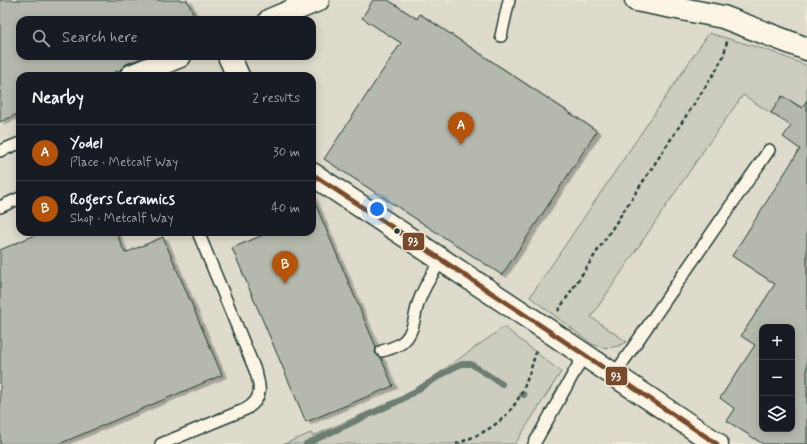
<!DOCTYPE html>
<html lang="en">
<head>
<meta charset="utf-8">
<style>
	:root { --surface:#171b24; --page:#242831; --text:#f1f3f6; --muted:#9ea1a6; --line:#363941; --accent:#b45309 }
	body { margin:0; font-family:Mynerve,sans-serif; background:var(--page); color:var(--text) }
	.controls { position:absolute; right:12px; bottom:12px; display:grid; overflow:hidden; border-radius:8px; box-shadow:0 2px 10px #0003 }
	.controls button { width:36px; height:36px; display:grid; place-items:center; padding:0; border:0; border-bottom:1px solid var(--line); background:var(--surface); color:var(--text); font:20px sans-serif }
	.you { position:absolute; left:377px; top:209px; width:14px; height:14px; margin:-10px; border:3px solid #fff; border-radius:50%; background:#1a73e8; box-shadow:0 0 0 6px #1a73e833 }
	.badge { display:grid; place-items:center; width:26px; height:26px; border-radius:50%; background:var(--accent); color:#fff; font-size:13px; font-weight:700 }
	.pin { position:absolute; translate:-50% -33px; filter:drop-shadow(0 1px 2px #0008) }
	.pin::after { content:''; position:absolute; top:21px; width:14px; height:12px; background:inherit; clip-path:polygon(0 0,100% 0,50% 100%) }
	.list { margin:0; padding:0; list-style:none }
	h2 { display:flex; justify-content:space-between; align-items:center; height:52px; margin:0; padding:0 16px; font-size:17px }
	h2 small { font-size:13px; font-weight:400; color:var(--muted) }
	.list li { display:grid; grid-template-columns:26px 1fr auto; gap:12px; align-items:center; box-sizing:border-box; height:56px; padding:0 16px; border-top:1px solid var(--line) }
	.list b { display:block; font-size:15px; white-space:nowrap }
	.list p { margin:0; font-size:13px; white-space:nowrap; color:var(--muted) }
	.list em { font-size:13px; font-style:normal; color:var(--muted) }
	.icon { flex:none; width:22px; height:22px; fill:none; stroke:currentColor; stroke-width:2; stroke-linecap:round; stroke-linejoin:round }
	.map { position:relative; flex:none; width:807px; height:444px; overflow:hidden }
	.search { position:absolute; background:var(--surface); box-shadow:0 2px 10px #0003; left:16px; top:16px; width:300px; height:44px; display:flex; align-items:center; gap:10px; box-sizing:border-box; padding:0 14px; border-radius:12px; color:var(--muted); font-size:15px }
	.panel { position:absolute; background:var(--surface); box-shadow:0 2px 10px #0003; left:16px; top:72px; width:300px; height:164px; border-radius:12px }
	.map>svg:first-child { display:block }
	.built { fill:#dedbcc; fill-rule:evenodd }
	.green { fill:#cccdbf; stroke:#76857a }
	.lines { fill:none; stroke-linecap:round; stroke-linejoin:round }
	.stream { stroke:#6c7d71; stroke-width:6 }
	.building { fill:#b5b9ad; stroke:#1f3d34; fill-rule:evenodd; filter:url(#shadow) }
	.lane-casing { stroke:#1f3d34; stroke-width:14 }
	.street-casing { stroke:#1f3d34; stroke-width:25 }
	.path { stroke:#1f3d34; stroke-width:2.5; stroke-dasharray:4 3; stroke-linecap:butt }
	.lane { stroke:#fcf5e5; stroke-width:11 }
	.street { stroke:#fcf5e5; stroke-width:22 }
	.bus-1-casing { stroke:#fcf5e5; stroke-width:8 }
	.bus-1 { stroke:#7a4b2a; stroke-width:5 }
	.bus-dot { fill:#1f3d34; stroke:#fcf5e5; stroke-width:1.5 }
	.line-badge { stroke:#fcf5e5; stroke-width:1.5 }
	.badge-label { font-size:11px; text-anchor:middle; font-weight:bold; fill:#fff }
</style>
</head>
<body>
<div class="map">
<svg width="807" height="444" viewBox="0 0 807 444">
	<defs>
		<filter id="shadow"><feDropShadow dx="4.5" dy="2.5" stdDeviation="0" flood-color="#0004"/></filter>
	</defs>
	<rect width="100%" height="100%" fill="#efeada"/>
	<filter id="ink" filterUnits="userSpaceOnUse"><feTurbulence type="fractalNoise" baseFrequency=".025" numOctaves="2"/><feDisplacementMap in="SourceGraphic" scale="8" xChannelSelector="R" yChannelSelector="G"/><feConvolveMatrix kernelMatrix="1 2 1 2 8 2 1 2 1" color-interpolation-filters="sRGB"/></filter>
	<g filter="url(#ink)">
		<!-- built -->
		<path class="built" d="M0,0h807v444h-292l46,-72 -57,-45 -89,63 -16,8 -86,38 -2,-3 -27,11h-284zM20,20h292v36h-292zM20,76h292v156h-292zM762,327h30v102h-30z"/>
		<!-- green -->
		<g class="green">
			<path d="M709,33l61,18 37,15v45l-24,-15 -12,17 -28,-18 -37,52 -115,170 36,25c-13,7 -23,7 -35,2l-62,-47z"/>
			<polygon points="504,327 561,372 515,444 284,444 311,433 313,436 399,398 415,390"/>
		</g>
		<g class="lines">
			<!-- stream -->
			<g class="stream">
				<polyline points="522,394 524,395"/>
				<polyline points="306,444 401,400 453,368 462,364 471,364 502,384"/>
			</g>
		</g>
		<!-- building -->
		<g class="building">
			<polygon points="0,0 187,0 196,20 20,20 20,56 147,56 126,64 120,70 106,76 20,76 20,113 0,122"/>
			<polygon points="373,0 388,0 417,19 420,14 597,131 502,275 324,159 401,43 362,18"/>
			<path d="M782,96l20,12 5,-8v344h-44l-36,-23 8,-12 -15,-11 35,-53 -14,-9 34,-52 -43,-28 68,-107 -17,-12 8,-11 -20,-13zM762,327h30v102h-30z"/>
			<polygon points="312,196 376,347 375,353 381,358 393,386 306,422 232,248 270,232 312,232"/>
			<polygon points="42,232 116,232 125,253 163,237 222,375 59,444 0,444 0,250"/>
		</g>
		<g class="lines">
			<!-- lane casing -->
			<g class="lane-casing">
				<g id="lane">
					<polyline points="501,36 509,0"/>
					<polyline points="0,151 20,143"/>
					<polyline points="0,207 20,198"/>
					<path d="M382,351c7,-2 16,-4 22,-10 11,-10 10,-28 15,-40 5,-15 14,-28 22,-41"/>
					<polyline points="614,375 769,150"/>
					<path d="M161,444l85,-35c17,-10 15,-22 9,-39l-57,-138"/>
					<polyline points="534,444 584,355"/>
				</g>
			</g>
			<!-- street casing -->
			<g class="street-casing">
				<g id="street">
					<polyline points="636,0 723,17 807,49"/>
					<polyline points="270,20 318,0"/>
					<polyline points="229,56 238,76"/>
					<polyline points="131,76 180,56"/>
					<polyline points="312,174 546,329 717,444"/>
				</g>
			</g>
			<!-- path -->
			<g class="path">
				<polyline points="558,311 715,72 724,55 727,41"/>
				<path d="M456,444c55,-20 66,-42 81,-96"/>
			</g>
			<!-- lane -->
			<use href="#lane" class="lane"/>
			<!-- street -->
			<use href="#street" class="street"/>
			<!-- bus-1 casing -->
			<g class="bus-1-casing">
				<polyline id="bus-1" points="312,174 546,329 717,444"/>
			</g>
			<!-- bus-1 -->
			<use href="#bus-1" class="bus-1"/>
		</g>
	</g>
	<!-- markers -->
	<circle class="bus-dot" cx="397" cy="231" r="3.5"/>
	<g class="line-badge">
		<rect x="402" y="232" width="23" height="19" rx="4" fill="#7a4b2a"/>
		<rect x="605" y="366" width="23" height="20" rx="4" fill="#7a4b2a"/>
	</g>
	<g class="badge-label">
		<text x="413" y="245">93</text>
		<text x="616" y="380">93</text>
	</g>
</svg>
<div class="controls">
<button>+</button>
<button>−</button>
<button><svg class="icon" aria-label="layers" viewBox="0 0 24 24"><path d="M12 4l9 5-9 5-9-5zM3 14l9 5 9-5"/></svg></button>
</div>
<div class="you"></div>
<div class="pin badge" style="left:461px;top:145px">A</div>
<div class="pin badge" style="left:285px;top:284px">B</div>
<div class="search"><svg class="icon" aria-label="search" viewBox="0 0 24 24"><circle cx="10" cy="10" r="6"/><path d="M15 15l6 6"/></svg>Search here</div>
<section class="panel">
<h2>Nearby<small>2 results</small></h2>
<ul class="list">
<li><span class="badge">A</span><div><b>Yodel</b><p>Place · Metcalf Way</p></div><em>30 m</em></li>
<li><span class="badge">B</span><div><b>Rogers Ceramics</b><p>Shop · Metcalf Way</p></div><em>40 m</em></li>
</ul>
</section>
</div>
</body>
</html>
